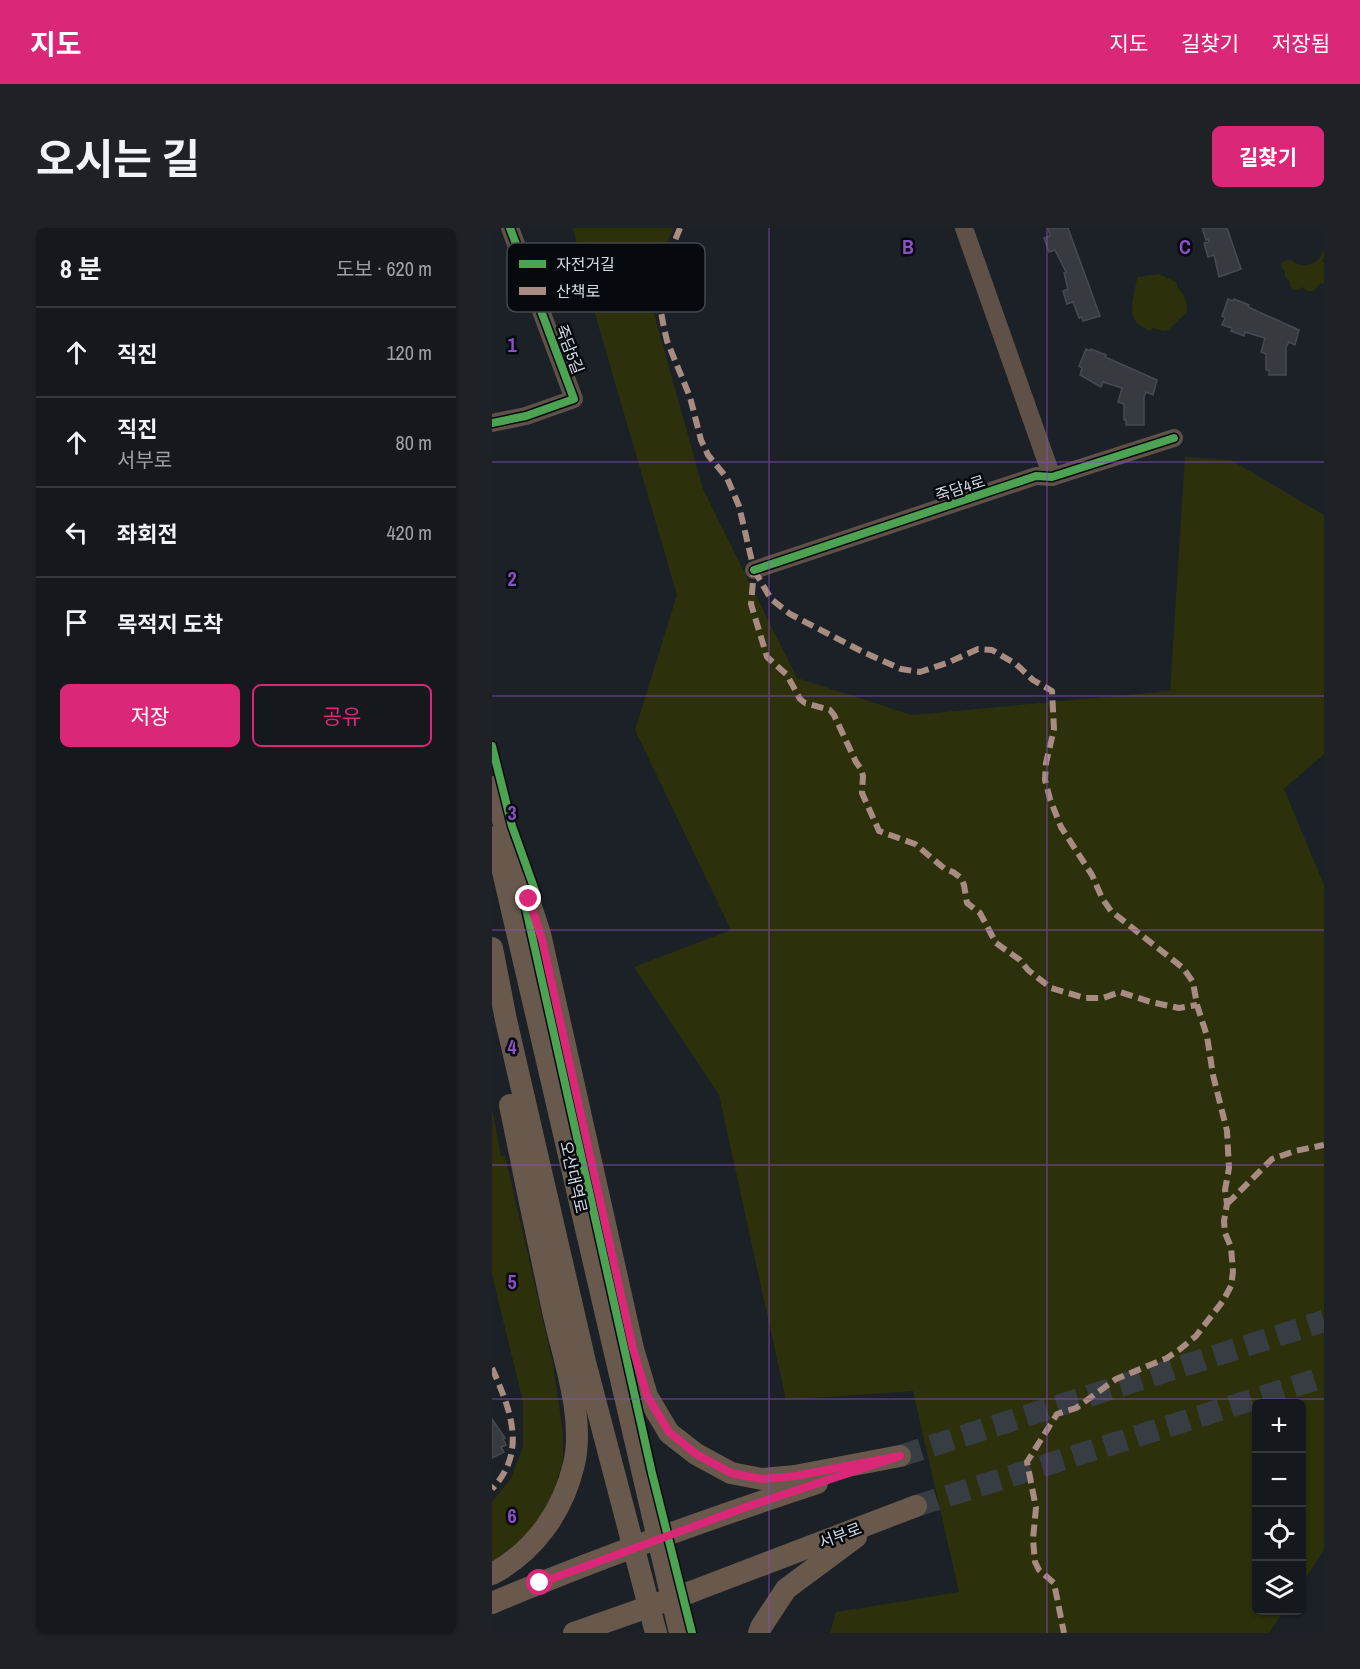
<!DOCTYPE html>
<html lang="ko">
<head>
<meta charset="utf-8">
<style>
	:root { --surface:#15191d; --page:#1e2226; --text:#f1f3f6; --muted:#9da0a4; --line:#34383b; --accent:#db2777 }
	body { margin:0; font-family:"Archivo Narrow","Noto Sans KR",sans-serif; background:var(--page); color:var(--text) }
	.controls { position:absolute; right:18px; bottom:18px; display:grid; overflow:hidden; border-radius:9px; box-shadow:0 2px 4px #0004 }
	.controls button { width:54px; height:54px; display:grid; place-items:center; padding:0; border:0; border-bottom:2px solid var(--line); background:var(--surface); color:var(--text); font:30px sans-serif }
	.stop { position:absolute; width:18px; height:18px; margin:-14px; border:4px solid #db2777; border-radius:50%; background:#fff }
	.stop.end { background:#db2777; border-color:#fff; box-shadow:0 2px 6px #0008 }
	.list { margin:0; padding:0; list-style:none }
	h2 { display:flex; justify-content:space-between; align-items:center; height:78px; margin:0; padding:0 24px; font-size:26px }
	h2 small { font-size:20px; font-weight:400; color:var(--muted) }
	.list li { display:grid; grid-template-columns:39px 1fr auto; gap:18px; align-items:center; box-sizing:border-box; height:90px; padding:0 24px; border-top:2px solid var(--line) }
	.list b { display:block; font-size:22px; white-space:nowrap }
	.list p { margin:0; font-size:20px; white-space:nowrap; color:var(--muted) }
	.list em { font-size:20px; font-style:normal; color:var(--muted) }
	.actions { display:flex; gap:12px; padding:18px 24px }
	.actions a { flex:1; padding:14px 0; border:2px solid var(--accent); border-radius:9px; text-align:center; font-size:21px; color:var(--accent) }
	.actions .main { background:var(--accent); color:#fff }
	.icon { flex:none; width:33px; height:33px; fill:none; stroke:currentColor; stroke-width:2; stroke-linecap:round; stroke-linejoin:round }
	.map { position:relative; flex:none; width:832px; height:1405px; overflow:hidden; border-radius:9px }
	header { display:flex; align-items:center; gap:36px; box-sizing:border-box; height:84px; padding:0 30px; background:var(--accent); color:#fff }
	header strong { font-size:28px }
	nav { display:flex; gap:33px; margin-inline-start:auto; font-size:21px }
	.intro { display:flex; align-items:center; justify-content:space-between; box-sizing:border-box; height:144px; padding:0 36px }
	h1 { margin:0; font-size:42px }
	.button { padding:15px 27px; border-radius:9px; background:var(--accent); color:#fff; font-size:21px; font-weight:700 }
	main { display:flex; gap:36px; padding:0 36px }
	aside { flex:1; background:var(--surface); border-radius:9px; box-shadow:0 2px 4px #0004 }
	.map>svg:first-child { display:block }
	.green { fill:#2c310c }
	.building { fill:#373b40; stroke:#464b51; stroke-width:1.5 }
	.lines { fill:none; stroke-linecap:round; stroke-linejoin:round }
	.major-tunnel { stroke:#383d43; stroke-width:22; stroke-dasharray:22 11; stroke-linecap:butt }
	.minor { stroke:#5f5147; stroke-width:18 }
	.major { stroke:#69594d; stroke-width:22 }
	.quiet { stroke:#a88b81; stroke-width:6; stroke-dasharray:12 6; stroke-linecap:butt }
	.cycleway-casing { stroke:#060a0f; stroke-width:11 }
	.cycleway { stroke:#4ca352; stroke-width:8 }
	.route { stroke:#db2777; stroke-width:8 }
	.grid { fill:none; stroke:#8d4fc6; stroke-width:1.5; stroke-opacity:0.55 }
	.labels { text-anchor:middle; stroke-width:5; stroke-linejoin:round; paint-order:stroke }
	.street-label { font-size:16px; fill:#d4dae2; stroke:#060a0f }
	.key { fill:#060a0f; stroke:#44484e; stroke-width:1.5 }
	.key-label { font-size:16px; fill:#d4dae2 }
	.grid-label { font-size:20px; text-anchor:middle; font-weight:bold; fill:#8d4fc6; stroke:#060a0f; stroke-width:5; stroke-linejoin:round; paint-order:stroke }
</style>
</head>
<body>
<header>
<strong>지도</strong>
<nav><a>지도</a><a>길찾기</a><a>저장됨</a></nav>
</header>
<div class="intro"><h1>오시는 길</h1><a class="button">길찾기</a></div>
<main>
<aside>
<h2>8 분<small>도보 · 620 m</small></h2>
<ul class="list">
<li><svg class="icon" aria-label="ahead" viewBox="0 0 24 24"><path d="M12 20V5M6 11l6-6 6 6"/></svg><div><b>직진</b></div><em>120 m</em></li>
<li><svg class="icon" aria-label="ahead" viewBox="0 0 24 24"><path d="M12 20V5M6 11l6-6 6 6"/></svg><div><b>직진</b><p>서부로</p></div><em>80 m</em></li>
<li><svg class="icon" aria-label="left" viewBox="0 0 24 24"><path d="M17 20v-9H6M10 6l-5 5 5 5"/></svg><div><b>좌회전</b></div><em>420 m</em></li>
<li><svg class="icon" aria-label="arrive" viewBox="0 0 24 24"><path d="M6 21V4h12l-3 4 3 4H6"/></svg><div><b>목적지 도착</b></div></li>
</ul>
<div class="actions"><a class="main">저장</a><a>공유</a></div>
</aside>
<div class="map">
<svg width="832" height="1405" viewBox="0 0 832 1405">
	<rect width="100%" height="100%" fill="#1c2127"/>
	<!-- green -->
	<g class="green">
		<polygon points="81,0 182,0 154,57 211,261 305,450 420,487 678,463 693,229 739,232 832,287 832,526 792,561 832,657 832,1322 810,1356 810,1176 764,1176 764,1382 792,1383 777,1405 338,1405 344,1384 467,1364 421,1163 294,1172 227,867 142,739 239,702 143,502 185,367 106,96"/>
		<path d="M832,21v9l-2,3 2,1v22l-4,-1 -6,8h-7l-5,-4 -4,3 -5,-1 -3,-3v-5l-5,-4v-6l-3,-3 -1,-5 9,-4c12,12 30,6 34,-10z"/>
		<path d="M667,46l18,9v4c7,8 12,15 9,26l-18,17 -4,1 -11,-3 -4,3c-4,-3 -9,-5 -12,-8 -10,-11 -1,-33 0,-46z"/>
		<polygon points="0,880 9,928 13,927 61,1136 71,1205 71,1232 61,1265 47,1291 33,1313 0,1339 0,1274 19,1250 31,1218 31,1174 0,1046"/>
	</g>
	<!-- building -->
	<g class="building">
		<polygon points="556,0 576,0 608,88 591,93 590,89 587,90 581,74 575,76 571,63 576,61 572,45 574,44 563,22 557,24 552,10 558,8"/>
		<polygon points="710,0 735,0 749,41 727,49 722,27 716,29 712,15 717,14 716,11 714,12"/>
		<polygon points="736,71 741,73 742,71 757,77 756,79 807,102 803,117 797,114 794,119 794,147 777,147 777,142 774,142 774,126 769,124 773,110 753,104 752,108 739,103 740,100 730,97 733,90 730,88"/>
		<polygon points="594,121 598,123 599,121 614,127 613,129 665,152 661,167 654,164 652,169 652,197 634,197 634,192 632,192 632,176 626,174 630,160 611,154 609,159 588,147 590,140 587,138"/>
		<polygon points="0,1191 13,1210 11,1211 14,1217 9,1219 12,1224 0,1230"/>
	</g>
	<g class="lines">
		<!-- major-tunnel -->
		<g class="major-tunnel">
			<polyline points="408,1228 832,1093"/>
			<polyline points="424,1278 832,1149"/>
		</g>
		<!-- minor -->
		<g class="minor">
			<polyline points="472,0 560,249"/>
			<polyline points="0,195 34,188 82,171 18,0"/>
			<polyline points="262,342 544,248 560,249 682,210"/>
		</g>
		<!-- major -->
		<g class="major">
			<polyline points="0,559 48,706 141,1121 155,1168 177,1205 204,1226 239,1245 270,1251 303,1248 408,1228"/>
			<polyline points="3,609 188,1405"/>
			<polyline points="0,720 14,792 93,1134 164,1405"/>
			<path d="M0,1346c43,-23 71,-63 82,-110 11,-47 -11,-107 -21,-153 -15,-69 -29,-137 -43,-206"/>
			<path d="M0,1375c106,-45 216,-84 325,-120"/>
			<polyline points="82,1405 199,1364 424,1278"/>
			<polyline points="267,1405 269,1399 294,1361 364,1309"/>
		</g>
		<!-- quiet -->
		<g class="quiet">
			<polyline points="188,0 173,37 168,55 167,73 171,95 175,113 198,169 209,212 216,227 235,250 247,278 262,342 259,376 272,419 275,429 295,447 308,471 313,475 338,482 342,487 364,534 369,541 371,548 370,565 387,603 423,616 453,641 461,644 469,650 472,657 475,675 488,685 504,715 528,732 536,742 559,760 593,770 611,770 628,764 659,774 687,780 705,777"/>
			<polyline points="262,342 279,371 298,386 371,424 409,441 428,444 455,435 486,421 500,422 524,436 541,452 560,463 562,501 554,535 553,552 558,571 569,599 600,647 610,670 619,683 691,740 701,754 705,777 715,808 721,847 735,903 737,940 733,962 735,976 732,993 733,1005 739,1019 741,1044 739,1058 731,1073 704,1108 687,1122 675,1130 624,1151 584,1180 565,1186 535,1234 544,1280 541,1311 543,1334 547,1342 562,1355 572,1405"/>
			<polyline points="735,976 780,931 803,923 832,917"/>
			<path d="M0,1140c18,41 36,83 0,121"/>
		</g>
		<!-- cycleway casing -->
		<g class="cycleway-casing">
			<g id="cycleway">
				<polyline points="0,195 34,188 82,171 18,0"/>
				<polyline points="262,342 544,248 560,249 682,210"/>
				<polyline points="0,518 20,598 45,668 32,672 160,1245 200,1405"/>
			</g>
		</g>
		<!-- cycleway -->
		<use href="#cycleway" class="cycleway"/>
	</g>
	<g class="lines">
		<!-- route -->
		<polyline class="route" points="37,671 50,712 141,1121 155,1168 177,1204 204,1226 239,1245 270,1251 303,1248 408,1228 257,1278 48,1355"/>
	</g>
	<!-- grid -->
	<path class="grid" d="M277,0v1405M555,0v1405M0,234h832M0,468h832M0,702h832M0,937h832M0,1171h832"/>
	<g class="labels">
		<!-- street labels -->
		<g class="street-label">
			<text transform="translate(78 121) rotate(69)" y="6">죽담5길</text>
			<text transform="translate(468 260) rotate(-18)" y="6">죽담4로</text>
			<text transform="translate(82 949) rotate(77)" y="6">오산대역로</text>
			<text transform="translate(348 1307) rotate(-21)" y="6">서부로</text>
		</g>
	</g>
	<!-- legend -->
	<rect x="15" y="15" width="198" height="69" rx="9" class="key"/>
	<rect x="27" y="32" width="27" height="8" fill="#4ca352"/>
	<rect x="27" y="59" width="27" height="8" fill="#a88b81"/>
	<g class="key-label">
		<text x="64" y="42">자전거길</text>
		<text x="64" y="69">산책로</text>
	</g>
	<g class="grid-label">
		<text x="416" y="26">B</text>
		<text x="693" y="26">C</text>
		<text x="20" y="124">1</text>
		<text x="20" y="358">2</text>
		<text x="20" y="592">3</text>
		<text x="20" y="826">4</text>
		<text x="20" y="1061">5</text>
		<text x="20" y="1295">6</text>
	</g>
</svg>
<div class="controls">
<button>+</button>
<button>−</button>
<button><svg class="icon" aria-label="locate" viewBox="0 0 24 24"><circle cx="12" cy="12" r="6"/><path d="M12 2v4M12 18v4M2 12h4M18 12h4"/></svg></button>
<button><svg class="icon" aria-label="layers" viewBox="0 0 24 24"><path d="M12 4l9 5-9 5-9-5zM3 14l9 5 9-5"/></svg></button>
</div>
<div class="stop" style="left:48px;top:1355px"></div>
<div class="stop end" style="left:37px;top:671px"></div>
</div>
</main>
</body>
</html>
